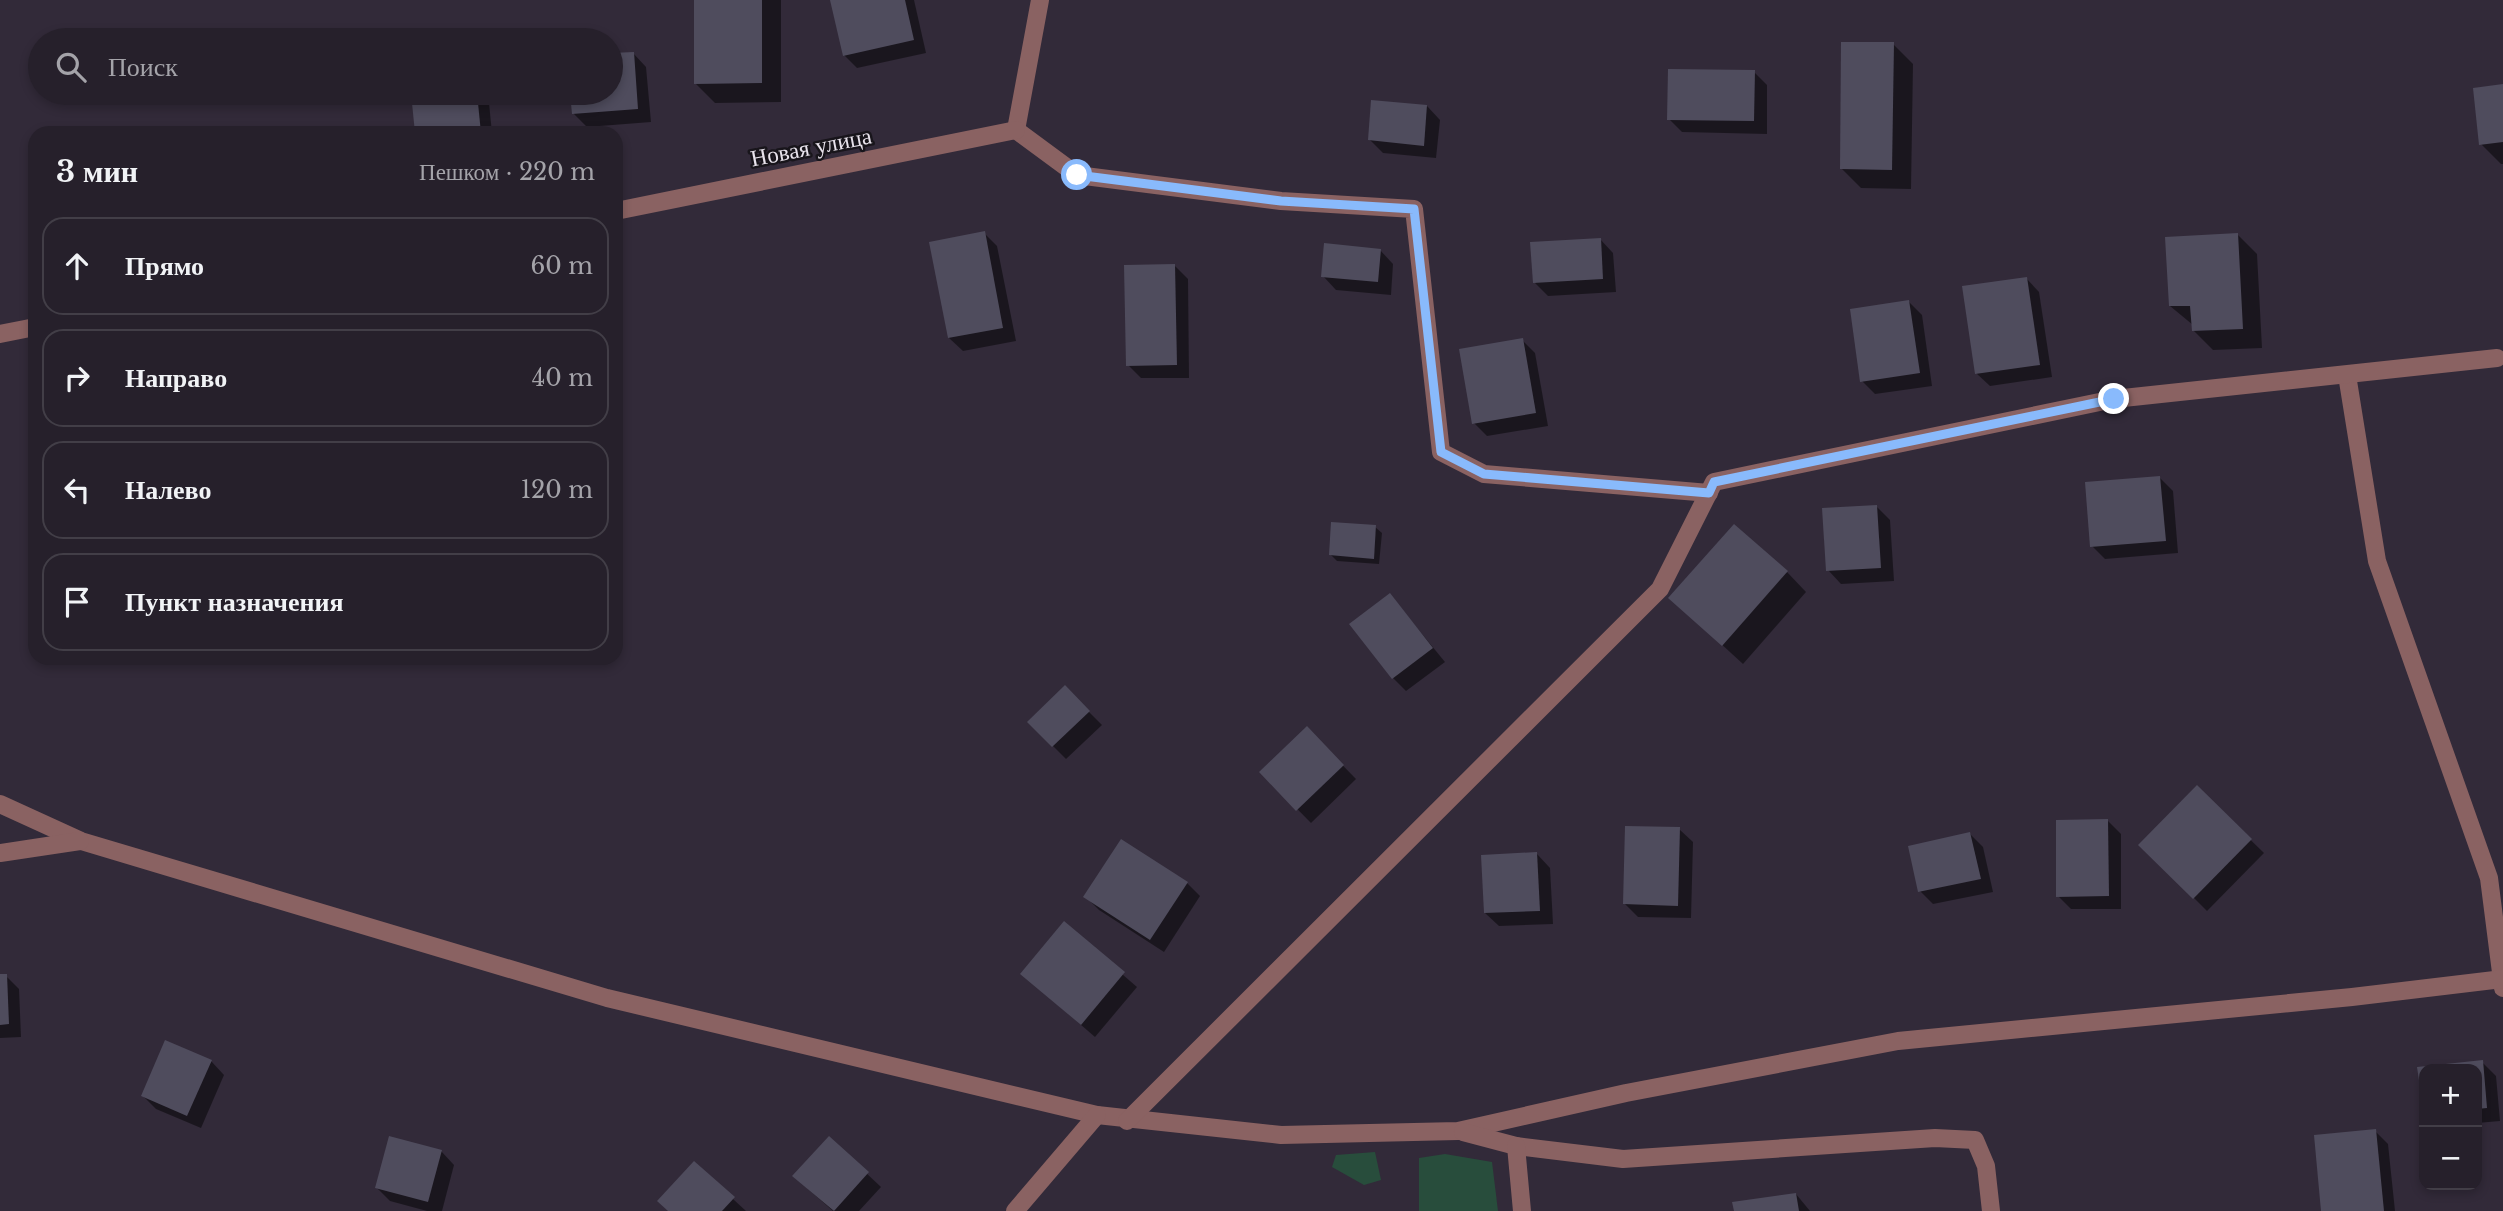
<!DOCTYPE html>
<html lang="ru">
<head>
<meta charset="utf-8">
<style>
	:root { --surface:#26202b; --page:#2e2833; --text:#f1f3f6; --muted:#a4a3a9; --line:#423e47 }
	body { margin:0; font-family:"Libre Baskerville",serif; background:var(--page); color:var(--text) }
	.controls { position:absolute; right:21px; bottom:21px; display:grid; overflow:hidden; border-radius:14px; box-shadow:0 4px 10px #0003 }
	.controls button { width:63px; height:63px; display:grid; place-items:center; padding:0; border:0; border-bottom:2px solid var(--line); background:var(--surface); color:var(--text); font:35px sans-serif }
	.stop { position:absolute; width:21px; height:21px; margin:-16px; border:5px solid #89bafc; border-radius:50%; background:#fff }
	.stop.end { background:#89bafc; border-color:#fff; box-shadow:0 2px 7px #0008 }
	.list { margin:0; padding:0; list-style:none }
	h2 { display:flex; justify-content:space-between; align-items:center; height:91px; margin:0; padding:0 28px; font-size:30px }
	h2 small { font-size:23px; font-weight:400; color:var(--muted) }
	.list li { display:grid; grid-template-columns:46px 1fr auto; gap:21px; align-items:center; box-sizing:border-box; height:98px; margin:0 14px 14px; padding:0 14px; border:2px solid var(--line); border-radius:21px }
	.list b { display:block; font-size:26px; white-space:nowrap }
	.list em { font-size:23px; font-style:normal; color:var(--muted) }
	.icon { flex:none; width:38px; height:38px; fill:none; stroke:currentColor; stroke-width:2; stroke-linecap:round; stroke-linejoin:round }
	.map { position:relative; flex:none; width:2503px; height:1211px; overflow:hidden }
	.search { position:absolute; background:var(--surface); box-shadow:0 4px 10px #0003; left:28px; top:28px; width:595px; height:77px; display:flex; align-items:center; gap:18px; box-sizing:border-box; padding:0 24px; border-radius:38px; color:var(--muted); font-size:26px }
	.panel { position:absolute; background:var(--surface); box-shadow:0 4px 10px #0003; left:28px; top:126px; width:595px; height:539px; border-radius:21px }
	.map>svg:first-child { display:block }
	.green { fill:#284d3c }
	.shadow { fill:#0007 }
	.building { fill:#4f4c5d }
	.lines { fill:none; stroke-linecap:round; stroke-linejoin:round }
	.service { stroke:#8a6262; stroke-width:18 }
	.minor { stroke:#8a6262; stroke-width:18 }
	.route { stroke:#89bafc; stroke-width:9 }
	.labels { text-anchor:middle; stroke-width:5; stroke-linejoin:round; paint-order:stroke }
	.street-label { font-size:23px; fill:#e8e3ec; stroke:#18151b }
</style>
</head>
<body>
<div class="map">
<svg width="2503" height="1211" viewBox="0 0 2503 1211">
	<rect width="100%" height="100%" fill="#322a39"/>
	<!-- green -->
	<g class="green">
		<polygon points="1375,1152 1381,1180 1364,1185 1332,1167 1336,1155"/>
		<polygon points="1445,1154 1492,1162 1498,1211 1419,1211 1419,1158"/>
	</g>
	<!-- shadow -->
	<g class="shadow">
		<polygon points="695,0 781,0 781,102 715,103 695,83"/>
		<polygon points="832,0 914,0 926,53 857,68 844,55"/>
		<polygon points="1893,44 1913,64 1911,189 1861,188 1841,168"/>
		<polygon points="633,53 646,67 651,122 587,127 574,114 572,93 611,93 611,55"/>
		<polygon points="1754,72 1767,85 1767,134 1682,132 1669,119"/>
		<polygon points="2503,86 2503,164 2501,164 2481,144"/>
		<polygon points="413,93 488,93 492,133 417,133"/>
		<polygon points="1427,106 1440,120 1436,158 1383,153 1370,140"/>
		<polygon points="984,233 997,246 1016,341 963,351 949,338"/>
		<polygon points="2238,235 2257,254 2262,348 2213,350 2193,330 2193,325 2170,306"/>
		<polygon points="1600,239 1613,253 1616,292 1548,296 1535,283"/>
		<polygon points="1380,250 1393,264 1391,295 1336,290 1323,276"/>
		<polygon points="1174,265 1188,279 1189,378 1141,378 1128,365"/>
		<polygon points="2026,278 2039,292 2052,377 1990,386 1976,373"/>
		<polygon points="1909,302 1922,315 1932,386 1875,394 1862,381"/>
		<polygon points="1522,340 1535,353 1548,426 1487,436 1474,423"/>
		<polygon points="2160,478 2173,491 2178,553 2105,559 2092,546"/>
		<polygon points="1877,507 1890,520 1894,581 1841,584 1828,570"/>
		<polygon points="1375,527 1382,533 1379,564 1337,561 1331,555"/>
		<polygon points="1787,572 1806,592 1743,664 1671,598"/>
		<polygon points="1390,595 1445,662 1406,691 1393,678"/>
		<polygon points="1065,688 1102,725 1066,759 1029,722"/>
		<polygon points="1320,742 1356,779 1311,823 1261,772"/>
		<polygon points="2197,788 2264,853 2207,911 2141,845"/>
		<polygon points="2108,821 2121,834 2121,909 2071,909 2058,896"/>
		<polygon points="1679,829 1693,842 1691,918 1638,917 1625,904"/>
		<polygon points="1970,834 1983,847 1993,892 1933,904 1920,891"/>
		<polygon points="1537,854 1550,868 1553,924 1499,926 1485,913"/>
		<polygon points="1187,883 1200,896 1164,952 1099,910 1086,897"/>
		<polygon points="1064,924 1137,987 1095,1037 1022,974"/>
		<polygon points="0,976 6,976 19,989 21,1037 0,1038"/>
		<polygon points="211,1061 224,1075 201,1128 156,1109 143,1096"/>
		<polygon points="2482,1062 2496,1076 2500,1121 2477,1123 2477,1069 2424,1069 2424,1102 2421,1069"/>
		<polygon points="2375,1131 2388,1144 2395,1211 2323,1211"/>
		<polygon points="829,1138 881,1187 859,1211 833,1211 808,1189"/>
		<polygon points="441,1151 454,1165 442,1211 427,1211 390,1201 377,1188"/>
		<polygon points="1796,1194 1810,1211 1735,1211"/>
		<polygon points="733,1199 746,1211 670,1211"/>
	</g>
	<!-- building -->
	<g class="building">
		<polygon points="694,0 762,0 762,83 694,84"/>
		<polygon points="830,0 905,0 914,40 843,56"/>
		<polygon points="1841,42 1894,42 1892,170 1840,169"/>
		<polygon points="634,52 638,109 572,114 570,93 611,93 611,53"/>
		<polygon points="1668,69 1755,70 1754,121 1667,120"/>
		<polygon points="2503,84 2503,142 2479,145 2473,88"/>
		<polygon points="411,93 477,93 481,133 415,133"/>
		<polygon points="1371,100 1427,105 1424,146 1368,140"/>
		<polygon points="35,170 35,195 34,195 30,171"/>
		<polygon points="985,231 1003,328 948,338 929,242"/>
		<polygon points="2238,233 2243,329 2192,331 2190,306 2169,306 2165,237"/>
		<polygon points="1601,238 1603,279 1533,283 1530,242"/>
		<polygon points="1324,243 1381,249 1378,282 1321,277"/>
		<polygon points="1175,264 1177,365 1126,366 1124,265"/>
		<polygon points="2027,277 2040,365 1975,374 1962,286"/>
		<polygon points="1909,300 1920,373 1860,382 1850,309"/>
		<polygon points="1523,338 1536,413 1472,424 1459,349"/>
		<polygon points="2160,476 2166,541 2090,547 2085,482"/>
		<polygon points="1877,505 1881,568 1826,571 1822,508"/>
		<polygon points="1331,522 1376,525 1374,559 1329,555"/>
		<polygon points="1734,524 1788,571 1722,646 1668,598"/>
		<polygon points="1390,593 1433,648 1392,679 1349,624"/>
		<polygon points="1065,685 1090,711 1052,747 1027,722"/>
		<polygon points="1307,726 1344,765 1296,811 1259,772"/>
		<polygon points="2197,785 2252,839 2193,899 2138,845"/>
		<polygon points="2108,819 2109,896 2056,897 2056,820"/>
		<polygon points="1625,826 1680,827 1678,906 1623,904"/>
		<polygon points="1970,832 1981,879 1918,892 1908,846"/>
		<polygon points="1121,839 1188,882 1150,940 1083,897"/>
		<polygon points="1537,852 1540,911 1484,913 1481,855"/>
		<polygon points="1064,921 1125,972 1081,1025 1020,974"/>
		<polygon points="0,974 7,974 9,1024 0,1025"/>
		<polygon points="165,1040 212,1060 187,1116 141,1096"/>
		<polygon points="2483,1060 2487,1108 2477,1109 2477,1069 2424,1069 2422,1101 2417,1067"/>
		<polygon points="2376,1129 2384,1211 2321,1211 2314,1135"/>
		<polygon points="389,1136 442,1150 428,1202 375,1188"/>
		<polygon points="829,1136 869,1172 834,1211 792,1176"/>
		<polygon points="694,1161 735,1197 722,1211 668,1211 657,1201"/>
		<polygon points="1796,1193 1799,1211 1734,1211 1732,1202"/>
	</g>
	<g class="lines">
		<!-- service -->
		<polyline class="service" points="2347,375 2377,561 2489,878 2503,988"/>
		<!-- minor -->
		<g class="minor">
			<polyline points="1040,0 1016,130 1077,175 1281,201 1414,209 1441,452 1484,474 1709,493"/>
			<polyline points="616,211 1016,130"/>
			<polyline points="0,334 35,327"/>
			<polyline points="0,804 81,841 607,998 1097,1115 1281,1135 1458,1131 1626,1093 1898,1041 2352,997 2503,979"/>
			<polyline points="0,853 80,841"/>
			<polyline points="1127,1121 1660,589 1714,482 2114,399 2497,358"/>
			<polyline points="1463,1132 1516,1146 1623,1159 1935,1138 1975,1140 1986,1166 1991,1211"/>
			<polyline points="1516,1146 1522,1211"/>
			<polyline points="1015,1211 1097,1115"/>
		</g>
	</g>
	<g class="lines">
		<!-- route -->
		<polyline class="route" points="1077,175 1281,201 1414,209 1441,452 1484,474 1709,493 1714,482 2114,399"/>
	</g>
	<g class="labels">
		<!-- street labels -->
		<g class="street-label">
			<text transform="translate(811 147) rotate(-11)" y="8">Новая улица</text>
		</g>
	</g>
</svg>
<div class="controls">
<button>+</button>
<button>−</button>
</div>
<div class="stop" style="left:1077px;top:175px"></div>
<div class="stop end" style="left:2114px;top:399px"></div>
<div class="search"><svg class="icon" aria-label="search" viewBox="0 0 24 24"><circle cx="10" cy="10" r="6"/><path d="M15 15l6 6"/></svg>Поиск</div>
<section class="panel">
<h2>3 мин<small>Пешком · 220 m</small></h2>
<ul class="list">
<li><svg class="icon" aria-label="ahead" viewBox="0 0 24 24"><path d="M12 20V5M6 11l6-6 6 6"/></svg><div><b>Прямо</b></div><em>60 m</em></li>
<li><svg class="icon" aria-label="right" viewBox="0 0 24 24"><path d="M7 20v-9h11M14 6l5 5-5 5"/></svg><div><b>Направо</b></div><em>40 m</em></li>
<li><svg class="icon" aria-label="left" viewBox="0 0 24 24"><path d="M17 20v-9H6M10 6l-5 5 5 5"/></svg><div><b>Налево</b></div><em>120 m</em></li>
<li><svg class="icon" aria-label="arrive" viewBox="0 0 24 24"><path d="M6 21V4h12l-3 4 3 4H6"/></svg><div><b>Пункт назначения</b></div></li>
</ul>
</section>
</div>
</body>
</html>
